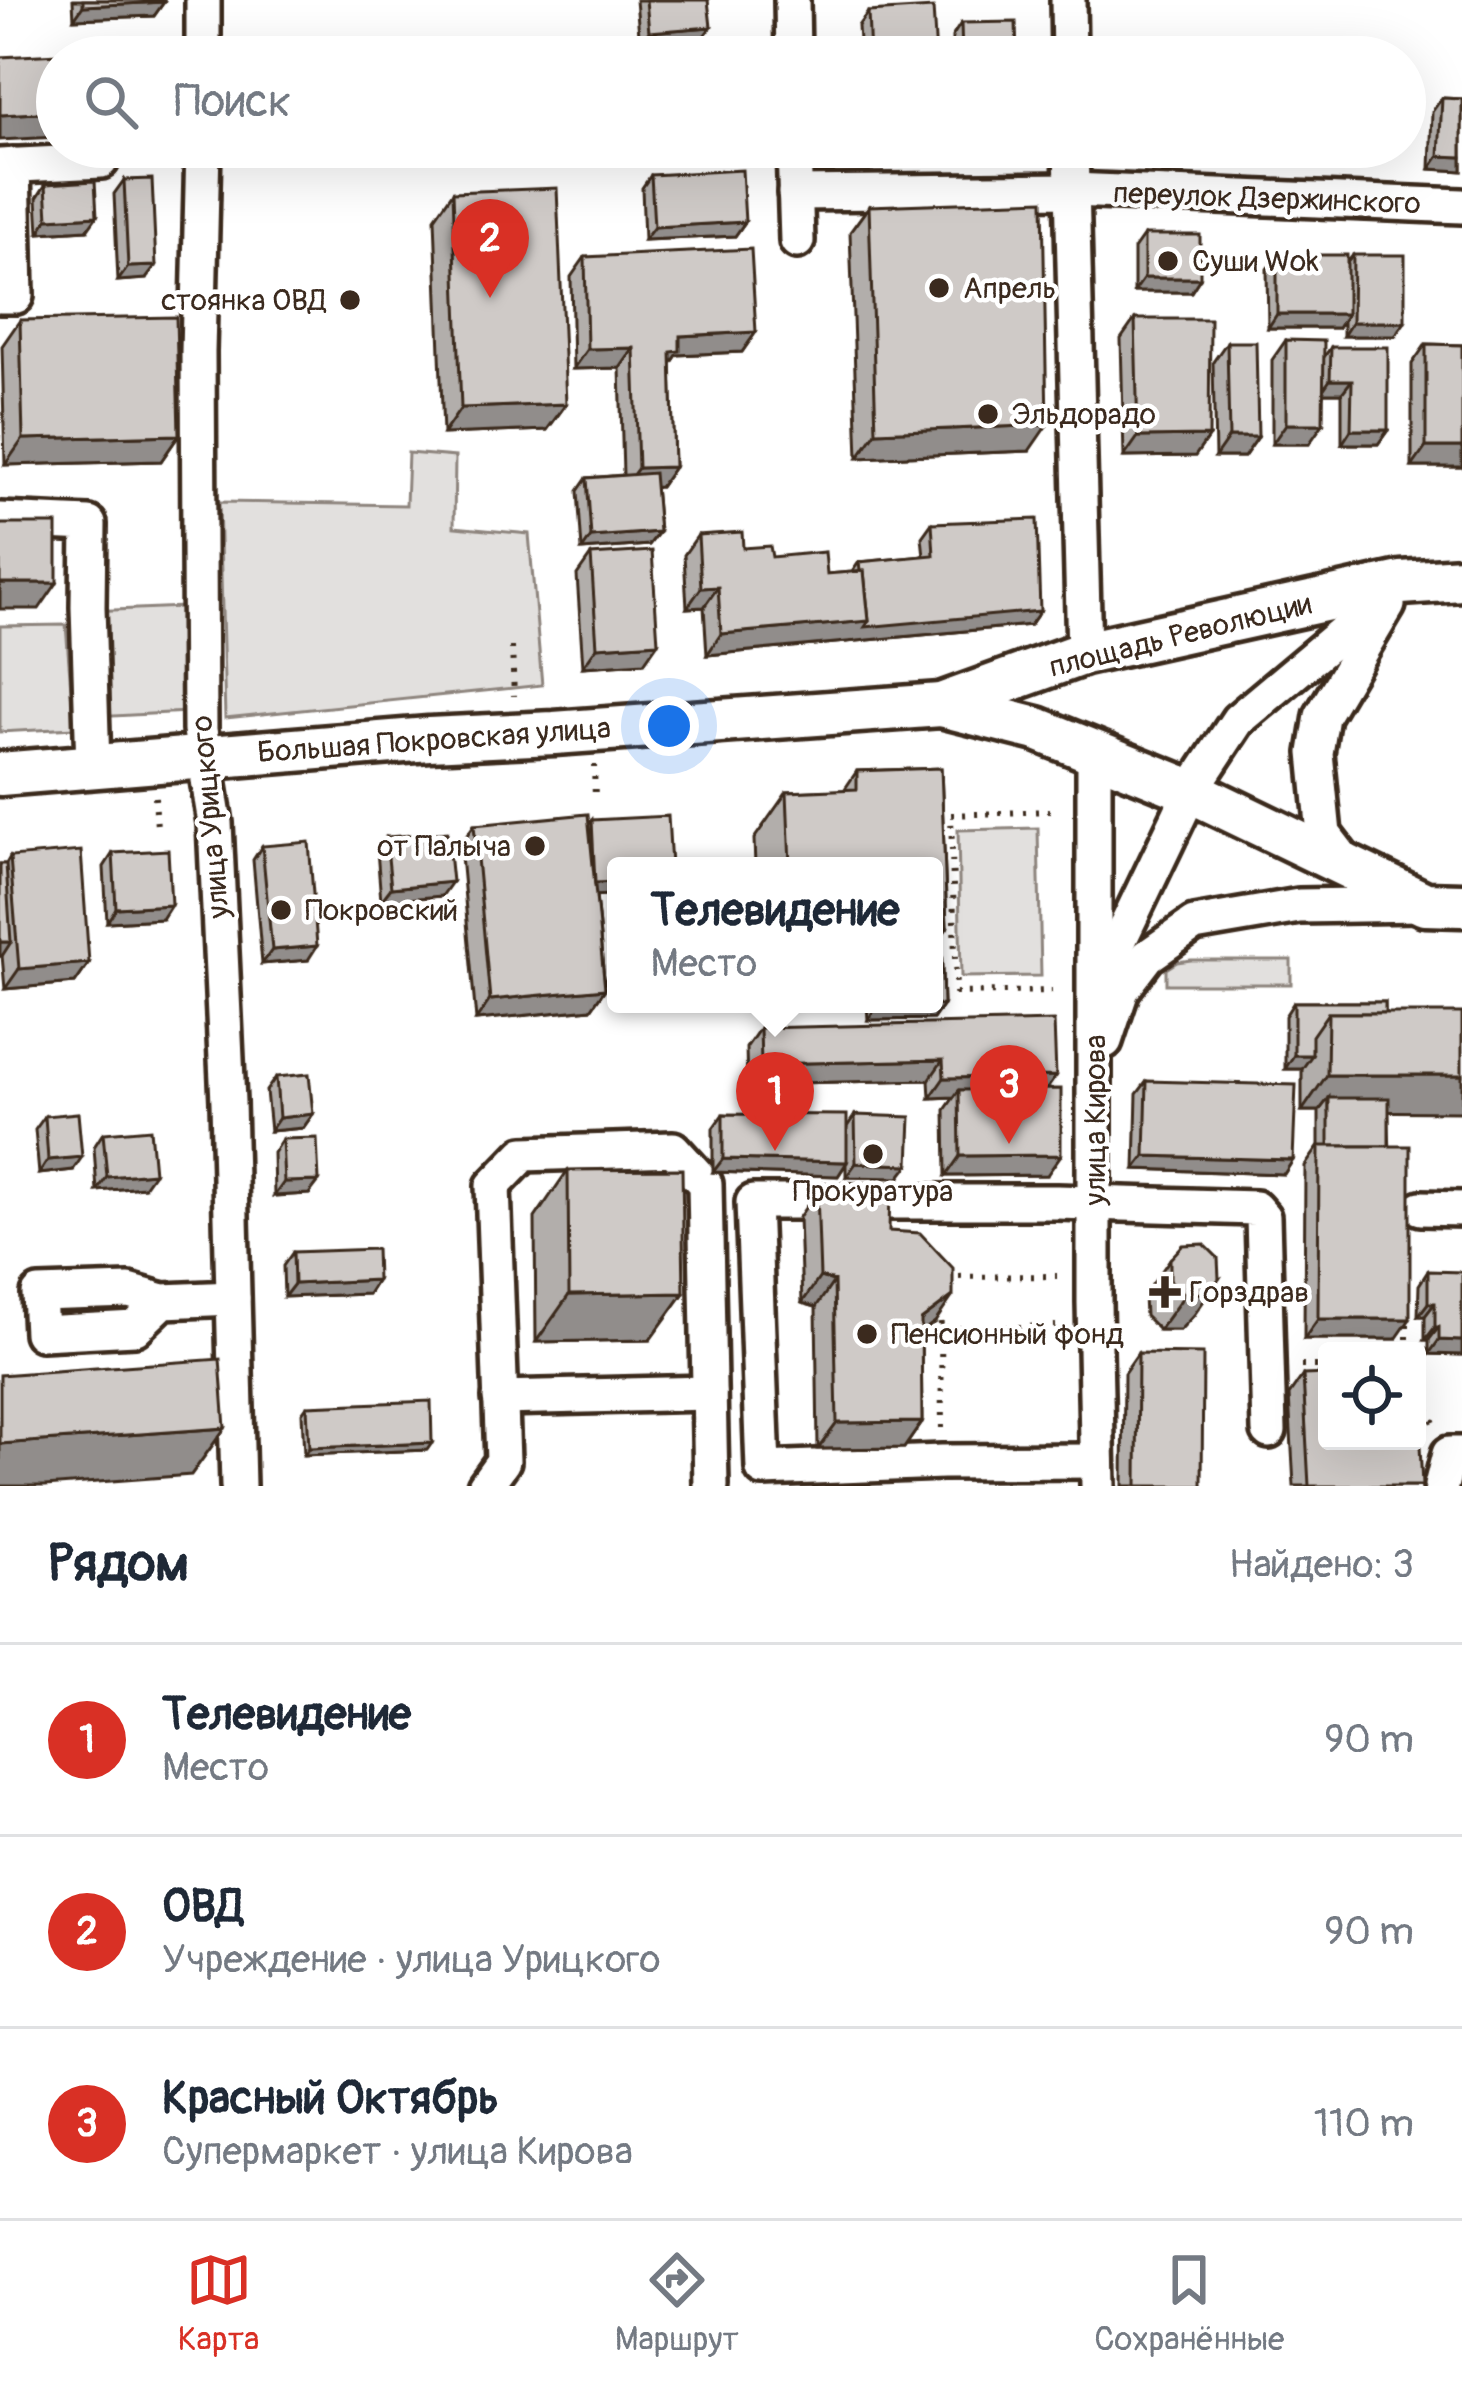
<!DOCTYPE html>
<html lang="ru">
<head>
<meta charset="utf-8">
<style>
	:root { --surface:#fff; --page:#f2f2f3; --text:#1f2937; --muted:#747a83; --line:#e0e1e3; --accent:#d93025 }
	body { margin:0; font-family:Pangolin,sans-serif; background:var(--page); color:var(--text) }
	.controls { position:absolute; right:36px; bottom:36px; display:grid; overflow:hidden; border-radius:12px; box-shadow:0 12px 48px #0002 }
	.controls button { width:108px; height:108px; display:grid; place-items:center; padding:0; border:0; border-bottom:3px solid var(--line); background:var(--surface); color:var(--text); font:60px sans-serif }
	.you { position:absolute; left:669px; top:726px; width:42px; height:42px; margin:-30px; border:9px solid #fff; border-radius:50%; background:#1a73e8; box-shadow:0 0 0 18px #1a73e833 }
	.badge { display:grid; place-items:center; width:78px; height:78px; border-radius:50%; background:var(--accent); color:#fff; font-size:39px; font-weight:700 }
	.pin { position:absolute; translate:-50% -99px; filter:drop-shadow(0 3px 6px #0008) }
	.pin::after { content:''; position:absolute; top:63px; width:42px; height:36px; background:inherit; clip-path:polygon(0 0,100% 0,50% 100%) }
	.popup { position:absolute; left:607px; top:857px; width:336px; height:156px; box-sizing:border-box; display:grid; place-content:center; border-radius:12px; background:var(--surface); filter:drop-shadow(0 3px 9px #0005); font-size:39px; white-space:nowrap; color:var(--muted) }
	.popup b { font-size:45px; color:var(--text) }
	.popup::after { content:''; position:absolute; left:50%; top:100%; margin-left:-24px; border:24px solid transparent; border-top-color:var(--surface) }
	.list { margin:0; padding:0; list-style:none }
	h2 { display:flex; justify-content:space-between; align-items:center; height:156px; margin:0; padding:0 48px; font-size:51px }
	h2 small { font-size:39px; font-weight:400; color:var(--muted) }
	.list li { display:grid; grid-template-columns:78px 1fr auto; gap:36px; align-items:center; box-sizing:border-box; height:192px; padding:0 48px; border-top:3px solid var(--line) }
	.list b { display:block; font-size:45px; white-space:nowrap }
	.list p { margin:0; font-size:39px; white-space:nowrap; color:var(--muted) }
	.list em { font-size:39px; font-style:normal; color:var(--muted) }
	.icon { flex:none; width:66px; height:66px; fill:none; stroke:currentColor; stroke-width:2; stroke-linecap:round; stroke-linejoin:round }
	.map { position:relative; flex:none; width:1462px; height:1486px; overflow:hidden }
	.search { position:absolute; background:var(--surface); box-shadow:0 12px 48px #0002; left:36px; right:36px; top:36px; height:132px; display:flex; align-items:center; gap:30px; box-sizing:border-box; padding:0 42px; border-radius:66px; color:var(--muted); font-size:45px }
	.sheet { height:732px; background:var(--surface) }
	nav { display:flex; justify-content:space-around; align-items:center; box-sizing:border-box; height:168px; border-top:3px solid var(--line); background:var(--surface); font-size:33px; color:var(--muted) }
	nav a { display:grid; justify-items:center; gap:6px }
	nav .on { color:var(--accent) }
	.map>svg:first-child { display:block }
	.green { fill:#e2e0de; stroke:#8e857e; stroke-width:3 }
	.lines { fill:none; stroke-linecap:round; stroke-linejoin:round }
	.minor-casing { stroke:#3b2a1e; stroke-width:42 }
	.major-casing { stroke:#3b2a1e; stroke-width:51 }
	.path { stroke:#3b2a1e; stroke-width:6; stroke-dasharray:3 9; stroke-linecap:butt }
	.minor { stroke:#fff; stroke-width:33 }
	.major { stroke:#fff; stroke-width:42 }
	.wall { fill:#b2aeab; stroke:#3b2a1e; stroke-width:3 }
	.shaded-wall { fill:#918d8b; stroke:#3b2a1e; stroke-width:3 }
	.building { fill:#cfcac7; stroke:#3b2a1e; stroke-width:3 }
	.poi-dot { fill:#3b2a1e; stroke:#fff; stroke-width:4.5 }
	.labels { text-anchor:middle; stroke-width:9; stroke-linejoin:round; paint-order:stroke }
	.street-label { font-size:30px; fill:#3b2a1e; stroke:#fff }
	.poi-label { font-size:30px; fill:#3b2a1e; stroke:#fff; text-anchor:start }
</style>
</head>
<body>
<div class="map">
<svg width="1462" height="1486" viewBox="0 0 1462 1486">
	<rect width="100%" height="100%" fill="#fff"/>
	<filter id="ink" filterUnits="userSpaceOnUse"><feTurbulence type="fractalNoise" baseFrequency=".00833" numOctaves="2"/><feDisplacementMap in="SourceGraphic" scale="24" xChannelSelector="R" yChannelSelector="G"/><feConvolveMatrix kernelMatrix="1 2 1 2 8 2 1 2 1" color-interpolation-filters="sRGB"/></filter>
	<g filter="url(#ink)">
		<!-- green -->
		<g class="green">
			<polygon points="408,453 455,457 454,527 529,534 542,685 225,718 219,502 406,505"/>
			<polygon points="183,607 187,712 95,717 91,611"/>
			<polygon points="66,625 74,728 0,732 0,626"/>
			<polygon points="1038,828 1041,976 961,977 958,830"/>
			<polygon points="1191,960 1291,960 1291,984 1166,984 1166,969 1177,962"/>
		</g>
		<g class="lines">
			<!-- minor casing -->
			<g class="minor-casing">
				<g id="minor">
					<polyline points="203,0 203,57"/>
					<polyline points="792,0 793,57"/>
					<polyline points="1068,0 1069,57"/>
					<polyline points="203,147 198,352 200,730 215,823 228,1102 238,1486"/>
					<polyline points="794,147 797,241"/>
					<polyline points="1071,147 1084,653"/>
					<polyline points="0,166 101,161"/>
					<polyline points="795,193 1072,190 1462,206"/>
					<polyline points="0,296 16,296 13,165"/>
					<polyline points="0,520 89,524 88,607 93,766"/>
					<polyline points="1094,754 1094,1303 1098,1486"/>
					<polyline points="1350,868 1324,834 1316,753 1322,716 1388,605"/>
					<polyline points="1099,983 1191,791 1238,720 1398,586"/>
					<polyline points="1105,1041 1122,990 1148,956 1194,924 1299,906 1420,904"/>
					<polyline points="1421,1208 1462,1209"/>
					<polyline points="163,1301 135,1328 41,1333 39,1294 129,1291 163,1301 233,1298"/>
					<polyline points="500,1398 709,1393"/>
					<polyline points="1097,1461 942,1462 763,1469 753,1202 1057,1202 1255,1208 1263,1217 1269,1431"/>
					<polyline points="485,1486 503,1461 493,1186 524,1154 673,1149 705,1184 711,1486"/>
					<polyline points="1441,1486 1449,1454 1462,1454"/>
				</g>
			</g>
			<!-- major casing -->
			<g class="major-casing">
				<g id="major">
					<polyline points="941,705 1037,729 1191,791 1425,904 1462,905"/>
					<polyline points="0,774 429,739 554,733 941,705 1084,653 1401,583 1462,579"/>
				</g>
			</g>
			<!-- path -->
			<g class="path">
				<polyline points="512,647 514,696"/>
				<polyline points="594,765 595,799"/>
				<polyline points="155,797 157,828"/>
				<polyline points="1050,811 951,815 956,993 1052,991"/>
				<polyline points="947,1277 1057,1276"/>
				<polyline points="940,1310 941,1329 1056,1326"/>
				<polyline points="941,1329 942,1433"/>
				<polyline points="1407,1351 1407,1319"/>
				<polyline points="1301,1366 1327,1366"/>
				<polyline points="1417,1387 1436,1427"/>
			</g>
			<!-- minor -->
			<use href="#minor" class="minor"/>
			<!-- major -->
			<use href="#major" class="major"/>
		</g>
		<!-- wall -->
		<g class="wall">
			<polygon points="73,0 164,0 164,2 154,16 74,19"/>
			<polygon points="636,0 708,0 701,40 640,46"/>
			<polygon points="868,12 936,57 860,57 858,26"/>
			<polygon points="961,23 1017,57 952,57 952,37"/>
			<polygon points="1442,98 1462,99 1462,171 1430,169 1432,112"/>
			<polygon points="1256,147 1302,147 1293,164 1255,161"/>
			<polygon points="651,175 745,222 735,236 644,240 642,188"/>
			<polygon points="124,180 146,279 118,281 114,194"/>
			<polygon points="46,184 87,230 39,233 37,198"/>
			<polygon points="453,192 566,404 547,430 443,434 435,218"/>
			<polygon points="869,206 1029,451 858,458 850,232"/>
			<polygon points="1144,235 1200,278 1191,292 1134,292 1134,249"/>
			<polygon points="1277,255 1347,263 1353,255 1395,336 1343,336 1343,321 1338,328 1268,328 1267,269"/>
			<polygon points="585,257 756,332 742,352 677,355 671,364 674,467 660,487 655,487 659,532 649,545 582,550 578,491 587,478 623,475 620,368 573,369 571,277"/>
			<polygon points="1135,319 1209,436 1195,456 1124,457 1121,339"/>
			<polygon points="20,320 179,435 161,461 5,465 2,346"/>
			<polygon points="1286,340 1324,357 1331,347 1388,430 1378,444 1342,444 1342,393 1324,393 1309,444 1272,444 1272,360"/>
			<polygon points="1227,342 1258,437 1244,457 1215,457 1213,362"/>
			<polygon points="1426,344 1462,345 1462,467 1412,467 1412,364"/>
			<polygon points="932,523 1040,611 1030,625 707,655 704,607 687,608 684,555 698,535 827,574 852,572 859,562 924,556 922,537"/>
			<polygon points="591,555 644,663 583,667 577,575"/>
			<polygon points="941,768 947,928 941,937 943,1005 933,1019 868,1020 867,1004 934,1004 934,866 755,866 754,839 787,792 844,790 857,771"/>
			<polygon points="592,820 596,896 605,989 591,1009 476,1020 460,845 474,825 589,824"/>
			<polygon points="386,837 442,896 381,901 377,850"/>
			<polygon points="262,846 308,960 262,964 253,860"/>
			<polygon points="113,853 162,919 107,922 104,867"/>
			<polygon points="10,857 89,963 75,983 5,989 2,955 0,956 0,864 6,864"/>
			<polygon points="1294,1002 1385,1002 1396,1339 1304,1339 1305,1166 1319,1146 1319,1111 1302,1111 1302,1069 1285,1069 1285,1016"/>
			<polygon points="760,1028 1056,1076 1046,1089 1047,1175 946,1176 945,1110 954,1097 930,1098 929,1080 747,1084 746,1048"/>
			<polygon points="276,1077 313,1114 303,1128 270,1131 266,1091"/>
			<polygon points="1147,1081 1293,1160 1284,1174 1135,1169 1137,1094"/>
			<polygon points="723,1114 847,1127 855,1115 899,1178 846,1177 846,1164 838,1176 713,1172 713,1128"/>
			<polygon points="45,1116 73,1170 39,1174 35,1130"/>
			<polygon points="103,1133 144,1187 97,1191 94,1147"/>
			<polygon points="282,1139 309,1194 274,1196 273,1153"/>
			<polygon points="568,1170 650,1340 536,1342 535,1218"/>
			<polygon points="817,1191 889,1231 935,1322 921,1332 922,1422 904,1448 818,1449 816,1307 802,1303 799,1217"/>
			<polygon points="293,1252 377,1280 368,1294 284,1297 283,1266"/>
			<polygon points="1170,1259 1194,1315 1180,1330 1159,1330 1145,1316 1144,1296"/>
			<polygon points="1428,1271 1462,1355 1429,1354 1429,1340 1425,1340 1425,1316 1418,1316 1419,1285"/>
			<polygon points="1138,1353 1202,1486 1123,1486 1124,1373"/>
			<polygon points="1303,1375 1422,1486 1294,1486 1289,1395"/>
			<polygon points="307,1406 427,1450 304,1455 302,1413"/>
		</g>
		<!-- shaded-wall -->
		<g class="shaded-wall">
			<polygon points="164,2 154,16 74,19 83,6"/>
			<polygon points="711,27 701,40 640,46 649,32"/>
			<polygon points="57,112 57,137 0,140 0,115"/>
			<polygon points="1264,147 1302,151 1293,164 1255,161"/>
			<polygon points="1308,147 1352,147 1345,157 1303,154"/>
			<polygon points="1439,156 1462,157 1462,171 1430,169"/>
			<polygon points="97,216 87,230 39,233 48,219"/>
			<polygon points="745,222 735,236 644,240 654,227"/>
			<polygon points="156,266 146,279 118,281 128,267"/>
			<polygon points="1144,278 1200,278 1191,292 1134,292"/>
			<polygon points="1277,314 1347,314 1338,328 1268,328"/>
			<polygon points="1352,322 1405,322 1395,336 1343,336"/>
			<polygon points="756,332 742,352 677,355 666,371 657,372 680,336"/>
			<polygon points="634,348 620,368 573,369 587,349"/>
			<polygon points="1330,380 1352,380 1342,393 1321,393"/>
			<polygon points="566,404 547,430 443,434 461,408"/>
			<polygon points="1286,424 1323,424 1309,444 1272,444"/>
			<polygon points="1047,425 1029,451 858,458 876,432"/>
			<polygon points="1351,430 1388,430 1378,444 1342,444"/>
			<polygon points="179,435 161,461 5,465 23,439"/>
			<polygon points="1209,436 1195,456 1124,457 1138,437"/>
			<polygon points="1229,437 1258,437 1244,457 1215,457"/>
			<polygon points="1426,447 1462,447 1462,467 1412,467"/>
			<polygon points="674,467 660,487 623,488 638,468"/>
			<polygon points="659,532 649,545 582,550 591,537"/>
			<polygon points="0,583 57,583 39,609 0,609"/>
			<polygon points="718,587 704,607 687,608 701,588"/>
			<polygon points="1040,611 1030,625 707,655 721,634 869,621"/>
			<polygon points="658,643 644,663 583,667 597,647"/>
			<polygon points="452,882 442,896 381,901 391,888"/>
			<polygon points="616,882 616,895 586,896 595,883"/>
			<polygon points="171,905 162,919 107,922 116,908"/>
			<polygon points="947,928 934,947 934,929"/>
			<polygon points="0,942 11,942 2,956 0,956"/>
			<polygon points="317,946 308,960 262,964 272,950"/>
			<polygon points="89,963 75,983 5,989 19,969"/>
			<polygon points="605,989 591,1009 476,1020 490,1000"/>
			<polygon points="943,1005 933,1019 868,1020 877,1006"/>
			<polygon points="1294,1055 1312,1055 1302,1069 1285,1069"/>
			<polygon points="943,1060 929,1080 747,1084 761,1064"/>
			<polygon points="1327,1075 1462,1075 1462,1112 1329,1111 1329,1098 1319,1111 1302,1111"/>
			<polygon points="1056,1076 1042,1096 959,1090 954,1097 930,1098 944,1078"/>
			<polygon points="313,1114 303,1128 270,1131 279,1118"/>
			<polygon points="1061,1155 1047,1175 946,1176 960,1156"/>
			<polygon points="1145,1156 1293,1160 1284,1174 1135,1169"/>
			<polygon points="82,1157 73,1170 39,1174 48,1160"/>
			<polygon points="723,1159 847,1162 838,1176 713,1172"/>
			<polygon points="856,1163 909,1165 899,1178 846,1177"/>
			<polygon points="154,1173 144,1187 97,1191 107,1177"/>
			<polygon points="319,1181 309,1194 274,1196 284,1182"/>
			<polygon points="820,1277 834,1281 816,1307 802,1303"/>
			<polygon points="1219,1279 1194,1315 1180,1330 1159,1330 1185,1294"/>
			<polygon points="377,1280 368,1294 284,1297 294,1284"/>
			<polygon points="684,1293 650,1340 536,1342 569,1295"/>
			<polygon points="953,1296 935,1322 902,1346 921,1320"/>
			<polygon points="1428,1303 1435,1303 1425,1316 1418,1316"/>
			<polygon points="1318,1319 1410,1319 1396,1339 1304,1339"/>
			<polygon points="1435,1327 1439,1327 1429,1340 1425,1340"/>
			<polygon points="1439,1340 1462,1341 1462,1355 1429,1354"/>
			<polygon points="922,1422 904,1448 818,1449 837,1423"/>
			<polygon points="225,1428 191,1475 45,1486 0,1486 0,1444"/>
			<polygon points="432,1443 427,1450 304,1455 309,1448"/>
		</g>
		<!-- building -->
		<g class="building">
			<polygon points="83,0 164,0 164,2 83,6"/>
			<polygon points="646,0 708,0 711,27 649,32"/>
			<polygon points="933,8 936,57 870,57 868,12"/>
			<polygon points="1016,22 1017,57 962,57 961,23"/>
			<polygon points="1158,45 1199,46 1199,57 1158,57"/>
			<polygon points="160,49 161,57 57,57 57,112 0,115 0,57"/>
			<polygon points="1442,98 1462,99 1462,157 1439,156"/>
			<polygon points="1264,147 1302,147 1302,151"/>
			<polygon points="742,170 745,222 654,227 651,175"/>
			<polygon points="152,179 156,266 128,267 124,180"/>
			<polygon points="95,181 97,216 48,219 46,184"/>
			<polygon points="557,188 566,404 461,408 453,192"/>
			<polygon points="1043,200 1047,425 876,432 869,206"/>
			<rect x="1144" y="235" width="56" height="43"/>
			<polygon points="751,249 756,332 680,336 680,351 671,352 674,467 638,468 634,348 587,349 585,257"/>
			<rect x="1277" y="255" width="70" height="59"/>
			<polygon points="1353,255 1405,255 1405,322 1352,322"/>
			<polygon points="176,317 179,435 23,439 20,320"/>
			<polygon points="1135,319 1210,319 1209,436 1138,437"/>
			<polygon points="1286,340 1324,341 1323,424 1286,424"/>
			<polygon points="1227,342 1256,342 1258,437 1229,437"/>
			<polygon points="1426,344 1462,345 1462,447 1426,447"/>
			<polygon points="1331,347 1388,347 1388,430 1351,430 1352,380 1330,380"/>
			<polygon points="654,473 659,532 591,537 587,478"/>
			<polygon points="1037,519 1040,611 865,627 869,621 864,571 860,571 859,562 934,555 932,523"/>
			<rect x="0" y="524" width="57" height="59"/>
			<polygon points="742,532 743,548 770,546 772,557 825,552 827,574 864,571 869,621 721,634 718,587 701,588 698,535"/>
			<polygon points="652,551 658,643 597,647 591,555"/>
			<polygon points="941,768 947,928 934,929 934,866 790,866 787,792 857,789 857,771"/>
			<polygon points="588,814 605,989 490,1000 474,825"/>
			<polygon points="668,816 671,866 616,866 616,882 595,883 592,820"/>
			<polygon points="447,832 452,882 391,888 386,837"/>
			<polygon points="309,842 317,946 272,950 262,846"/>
			<polygon points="168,850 171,905 116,908 113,853"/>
			<polygon points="81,851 89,963 19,969 10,857"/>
			<polygon points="0,864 6,864 11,942 0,942"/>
			<polygon points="941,937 943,1005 877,1006 877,1004 934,1004 934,947"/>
			<polygon points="1294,1002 1385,1002 1385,1013 1328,1013 1312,1036 1312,1055 1294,1055"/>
			<polygon points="1328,1013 1462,1013 1462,1075 1327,1075"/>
			<polygon points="1054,1021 1056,1076 944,1078 943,1060 761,1064 760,1028"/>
			<polygon points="309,1074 313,1114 279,1118 276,1077"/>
			<polygon points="1147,1081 1296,1085 1293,1160 1145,1156"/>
			<polygon points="1061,1089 1061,1155 960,1156 959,1090"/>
			<rect x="1329" y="1098" width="60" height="48"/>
			<polygon points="78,1113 82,1157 48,1160 45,1116"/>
			<polygon points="723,1114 847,1115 847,1162 723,1159"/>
			<polygon points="855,1115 911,1117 909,1165 856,1163"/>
			<polygon points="150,1129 154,1173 107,1177 103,1133"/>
			<polygon points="317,1138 319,1181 284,1182 282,1139"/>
			<polygon points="1319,1146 1410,1146 1410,1319 1318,1319"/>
			<polygon points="682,1169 684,1293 569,1295 568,1170"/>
			<polygon points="890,1190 889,1231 920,1233 953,1268 953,1296 921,1320 922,1422 837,1423 834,1281 820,1277 817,1191"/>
			<polygon points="1204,1244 1218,1258 1219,1279 1205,1293 1185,1294 1170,1280 1170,1259 1183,1245"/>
			<polygon points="376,1249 377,1280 294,1284 293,1252"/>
			<polygon points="1428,1271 1462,1272 1462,1341 1439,1340 1439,1327 1435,1327 1435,1303 1428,1303"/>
			<polygon points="1138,1353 1203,1354 1202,1486 1137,1486"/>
			<polygon points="220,1359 225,1428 0,1444 0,1375"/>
			<polygon points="1327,1374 1327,1441 1417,1441 1417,1385 1422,1486 1309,1486 1303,1375"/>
			<polygon points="431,1401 432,1443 309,1448 307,1406"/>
		</g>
	</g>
	<!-- markers -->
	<g class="poi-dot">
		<circle cx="1168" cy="261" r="12"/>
		<circle cx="939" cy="288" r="12"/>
		<circle cx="350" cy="300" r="12"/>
		<circle cx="988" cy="414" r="12"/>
		<circle cx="535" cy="846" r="12"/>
		<circle cx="281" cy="910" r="12"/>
		<circle cx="873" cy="1154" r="12"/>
		<path d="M1159 1274h12v12h12v12h-12v12h-12v-12h-12v-12h12z"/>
		<circle cx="867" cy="1334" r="12"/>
	</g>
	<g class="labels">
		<!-- street labels -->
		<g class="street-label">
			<text transform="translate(1267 198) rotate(2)" y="10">переулок Дзержинского</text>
			<text transform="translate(1180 635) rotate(-14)" y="10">площадь Революции</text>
			<text transform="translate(434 740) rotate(-4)" y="10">Большая Покровская улица</text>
			<text transform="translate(210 817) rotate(-95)" y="10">улица Урицкого</text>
			<text transform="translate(1095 1120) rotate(-90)" y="10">улица Кирова</text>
		</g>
		<!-- poi labels -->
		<g class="poi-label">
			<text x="1192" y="271">Суши Wok</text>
			<text x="963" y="298">Апрель</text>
			<text x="326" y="310" text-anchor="end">стоянка ОВД</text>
			<text x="1012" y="424">Эльдорадо</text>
			<text x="511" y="856" text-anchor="end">от Палыча</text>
			<text x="305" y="920">Покровский</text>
			<text x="873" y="1201" text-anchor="middle">Прокуратура</text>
			<text x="1189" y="1302">Горздрав</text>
			<text x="891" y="1344">Пенсионный фонд</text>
		</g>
	</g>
</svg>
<div class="controls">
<button><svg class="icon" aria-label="locate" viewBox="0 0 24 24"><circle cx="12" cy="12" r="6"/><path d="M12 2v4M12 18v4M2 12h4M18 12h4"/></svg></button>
</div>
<div class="you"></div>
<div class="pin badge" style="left:775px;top:1151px">1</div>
<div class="popup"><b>Телевидение</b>Место</div>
<div class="pin badge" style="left:490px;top:298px">2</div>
<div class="pin badge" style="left:1009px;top:1144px">3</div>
<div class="search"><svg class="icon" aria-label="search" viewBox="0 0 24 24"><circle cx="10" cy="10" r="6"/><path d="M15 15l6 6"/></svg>Поиск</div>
</div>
<section class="sheet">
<h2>Рядом<small>Найдено: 3</small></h2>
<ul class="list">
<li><span class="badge">1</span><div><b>Телевидение</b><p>Место</p></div><em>90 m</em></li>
<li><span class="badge">2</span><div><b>ОВД</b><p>Учреждение · улица Урицкого</p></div><em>90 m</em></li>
<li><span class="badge">3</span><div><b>Красный Октябрь</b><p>Супермаркет · улица Кирова</p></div><em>110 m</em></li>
</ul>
</section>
<nav>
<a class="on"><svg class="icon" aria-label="map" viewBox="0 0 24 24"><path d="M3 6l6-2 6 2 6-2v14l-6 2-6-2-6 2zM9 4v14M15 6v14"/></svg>Карта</a>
<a><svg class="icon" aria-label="directions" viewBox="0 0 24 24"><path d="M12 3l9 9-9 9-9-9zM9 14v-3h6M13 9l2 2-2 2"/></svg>Маршрут</a>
<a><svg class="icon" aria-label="saved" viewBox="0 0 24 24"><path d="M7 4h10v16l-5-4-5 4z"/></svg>Сохранённые</a>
</nav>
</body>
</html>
